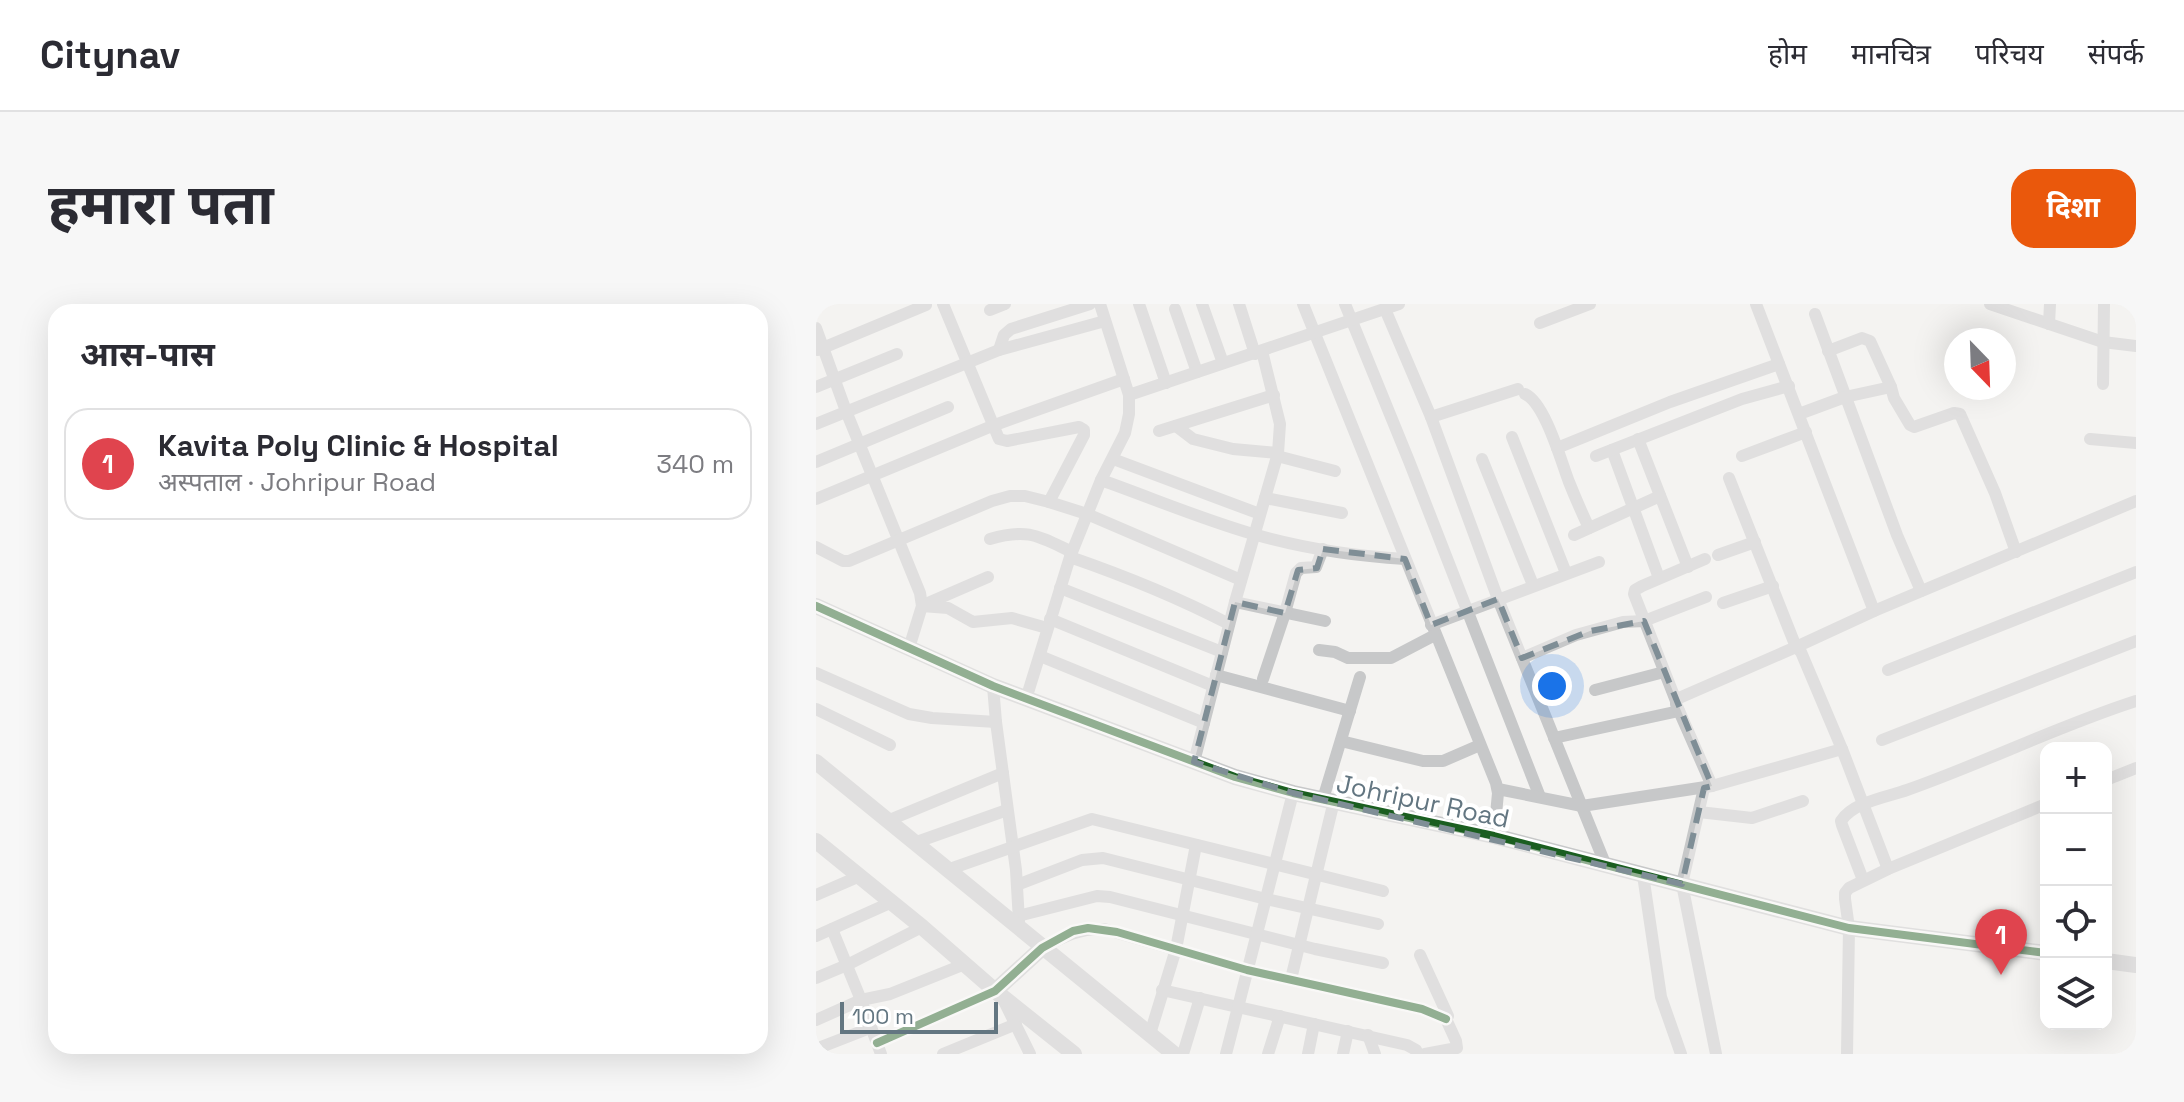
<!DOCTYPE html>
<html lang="hi">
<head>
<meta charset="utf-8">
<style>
	:root { --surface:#fff; --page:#f7f7f7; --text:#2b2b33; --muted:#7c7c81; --line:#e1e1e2; --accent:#ea580c }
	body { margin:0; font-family:"Space Grotesk","Noto Sans Devanagari",sans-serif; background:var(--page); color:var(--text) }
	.controls { position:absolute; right:24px; bottom:24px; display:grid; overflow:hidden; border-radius:16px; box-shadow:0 8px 32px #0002 }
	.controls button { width:72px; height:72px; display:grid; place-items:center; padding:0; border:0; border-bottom:2px solid var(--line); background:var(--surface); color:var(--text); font:40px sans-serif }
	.compass { position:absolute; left:1128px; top:24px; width:72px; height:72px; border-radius:50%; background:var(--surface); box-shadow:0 8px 32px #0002; rotate:157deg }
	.scale { position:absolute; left:24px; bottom:20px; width:158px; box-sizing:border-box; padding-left:8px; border:4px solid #637681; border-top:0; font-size:22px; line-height:28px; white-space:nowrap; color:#637681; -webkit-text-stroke:6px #fff; paint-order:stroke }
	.you { position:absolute; left:736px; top:382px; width:28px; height:28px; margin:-20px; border:6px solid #fff; border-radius:50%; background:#1a73e8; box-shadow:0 0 0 12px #1a73e833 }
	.badge { display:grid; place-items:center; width:52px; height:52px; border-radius:50%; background:var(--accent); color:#fff; font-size:26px; font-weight:700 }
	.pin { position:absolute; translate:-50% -66px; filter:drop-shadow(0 2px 4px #0008) }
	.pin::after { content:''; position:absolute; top:42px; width:28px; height:24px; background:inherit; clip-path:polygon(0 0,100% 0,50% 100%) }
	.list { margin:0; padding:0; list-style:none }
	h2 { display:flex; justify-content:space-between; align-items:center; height:104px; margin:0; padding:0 32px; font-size:34px }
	h2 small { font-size:26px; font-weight:400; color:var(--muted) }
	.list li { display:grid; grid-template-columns:52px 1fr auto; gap:24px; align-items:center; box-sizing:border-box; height:112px; margin:0 16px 16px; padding:0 16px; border:2px solid var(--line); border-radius:24px }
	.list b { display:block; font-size:30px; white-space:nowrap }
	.list p { margin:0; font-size:26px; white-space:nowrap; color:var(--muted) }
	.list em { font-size:26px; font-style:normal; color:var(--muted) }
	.icon { flex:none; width:44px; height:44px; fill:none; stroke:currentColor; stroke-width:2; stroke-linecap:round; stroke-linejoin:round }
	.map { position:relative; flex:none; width:1320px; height:750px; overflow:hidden; border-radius:24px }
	header { display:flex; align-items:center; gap:48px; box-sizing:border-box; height:112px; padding:0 40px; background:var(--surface); border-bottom:2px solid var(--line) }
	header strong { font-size:38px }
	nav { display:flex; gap:44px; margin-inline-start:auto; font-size:28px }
	.intro { display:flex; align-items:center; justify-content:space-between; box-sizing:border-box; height:192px; padding:0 48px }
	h1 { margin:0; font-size:56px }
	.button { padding:20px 36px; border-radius:24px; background:var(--accent); color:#fff; font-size:28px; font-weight:700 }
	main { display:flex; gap:48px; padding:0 48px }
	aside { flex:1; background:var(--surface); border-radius:24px; box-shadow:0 8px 32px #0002 }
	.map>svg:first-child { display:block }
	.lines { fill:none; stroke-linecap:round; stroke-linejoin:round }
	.minor { stroke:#c7c8c9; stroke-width:12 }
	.tertiary { stroke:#c7c8c9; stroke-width:16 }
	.cycleway-casing { stroke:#fff; stroke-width:13 }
	.cycleway { stroke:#1b5e20; stroke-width:8 }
	.marked { fill:none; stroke:#7f8e96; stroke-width:6; stroke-dasharray:16 10; stroke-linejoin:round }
	.labels { text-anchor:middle; stroke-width:8; stroke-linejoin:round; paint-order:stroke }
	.street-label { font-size:26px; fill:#637681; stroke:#fff }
</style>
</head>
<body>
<header>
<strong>Citynav</strong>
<nav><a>होम</a><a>मानचित्र</a><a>परिचय</a><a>संपर्क</a></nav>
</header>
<div class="intro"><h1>हमारा पता</h1><a class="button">दिशा</a></div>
<main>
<aside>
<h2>आस-पास<small></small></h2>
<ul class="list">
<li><span class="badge" style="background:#e0444e">1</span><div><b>Kavita Poly Clinic &amp; Hospital</b><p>अस्पताल · Johripur Road</p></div><em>340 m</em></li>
</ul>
</aside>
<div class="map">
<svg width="1320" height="750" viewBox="0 0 1320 750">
	<rect width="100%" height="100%" fill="#f4f3f1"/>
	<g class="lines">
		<!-- minor -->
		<g class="minor">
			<polyline points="127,0 183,135 191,137 263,123 268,126 268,131 233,198"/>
			<polyline points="323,0 350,79"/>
			<polyline points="386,0 407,59"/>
			<polyline points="423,0 439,50"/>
			<polyline points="487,0 680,479 682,489 678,532"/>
			<polyline points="529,0 593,157 724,493"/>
			<polyline points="940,0 1058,307"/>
			<polyline points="1174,0 1287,38 1320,42"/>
			<polyline points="359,5 381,68"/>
			<polyline points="569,5 615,113 682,295 790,562"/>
			<polyline points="174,6 189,0"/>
			<polyline points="999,10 1081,231 1105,287"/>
			<polyline points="724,19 774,0"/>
			<polyline points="1233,20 1234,0"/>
			<polyline points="0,24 30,107 104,289 106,302 93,344"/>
			<polyline points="2,46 110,1"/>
			<polyline points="183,46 188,31 195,25 274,0"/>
			<polyline points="1012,47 1046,34 1054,37 1075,83"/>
			<polyline points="1287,80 1288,0"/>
			<polyline points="0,83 81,50"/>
			<path d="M709,90c20,9 36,67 44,88 6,15 13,31 20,46"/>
			<polyline points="313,91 583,0"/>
			<polyline points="983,110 1029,93 1075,83 1078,94 1094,121 1098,123 1138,109 1144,110 1179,189 1200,248"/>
			<polyline points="615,113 702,85"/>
			<polyline points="0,120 183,46 289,17"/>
			<polyline points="360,122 377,135 417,145 462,149"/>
			<polyline points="343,127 458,91"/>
			<polyline points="696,133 750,269"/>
			<polyline points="822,135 872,263"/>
			<polyline points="1274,135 1320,139"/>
			<polyline points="741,144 854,98 963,60"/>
			<polyline points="796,146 843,274"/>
			<polyline points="461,152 519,167"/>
			<polyline points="780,152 926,95 973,82"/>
			<polyline points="926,152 990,128"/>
			<polyline points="297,155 444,210"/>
			<polyline points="666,155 717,281"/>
			<polyline points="0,158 132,103"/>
			<polyline points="913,174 980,343 985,348 1026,445 1072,565"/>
			<path d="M285,176c51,18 100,39 152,54 49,14 101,22 152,25"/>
			<polyline points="449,194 526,209"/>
			<polyline points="0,195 176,122 308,75"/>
			<polyline points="758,231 844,192"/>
			<path d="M174,235c38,-11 48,-3 82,13"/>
			<polyline points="0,243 27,257 33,257 176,197 194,192 209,192 233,198 271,210 425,276"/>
			<polyline points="902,251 939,238"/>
			<path d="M254,253c55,19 107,40 159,67"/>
			<polyline points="244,284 406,348"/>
			<polyline points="419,298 509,317"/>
			<polyline points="112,299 172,273"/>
			<polyline points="907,299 957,282"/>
			<polyline points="106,302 132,304 157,318 196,314 231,324"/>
			<polyline points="234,315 397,382"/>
			<polyline points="615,321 783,258"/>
			<polyline points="503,346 519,348 532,354 575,354 619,331"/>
			<polyline points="224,352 388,419"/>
			<polyline points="706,354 760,331 807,318 828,317 890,293"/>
			<polyline points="1072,366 1320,268"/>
			<polyline points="0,369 93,410 116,414 180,418"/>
			<polyline points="400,371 534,407"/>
			<polyline points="447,375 469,309 480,269 485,264 500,263 507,245"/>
			<polyline points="177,382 180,418 200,566 203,617"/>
			<polyline points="779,386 848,368"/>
			<polyline points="210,395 254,253 285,176 309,129 313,110 313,91 284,0"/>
			<polyline points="860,397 818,290 819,286 826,282 889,255"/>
			<polyline points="0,405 74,441"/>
			<polyline points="738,434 863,407"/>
			<polyline points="1066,436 1320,337"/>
			<polyline points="525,437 607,457 627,457 664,441"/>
			<polyline points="378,458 419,298 462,149 464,120 446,47"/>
			<polyline points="1290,476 1320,464"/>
			<polyline points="896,482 860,400 860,397 863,394 980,343 1058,307 1320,197"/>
			<polyline points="888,484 866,580 900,750"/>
			<polyline points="682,485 766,502 896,482 1026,445"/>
			<polyline points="507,495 544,373"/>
			<polyline points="883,508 936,514 987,497"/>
			<polyline points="71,517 187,469"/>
			<polyline points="98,539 191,506"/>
			<polyline points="131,566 276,515 567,587"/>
			<polyline points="827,571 845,693 865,750"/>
			<path d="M1047,576l-21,-55 -1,-4c12,-19 46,-24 66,-31 77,-27 151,-64 229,-89"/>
			<polyline points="201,581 266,556 287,554 450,595 562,620"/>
			<polyline points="0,591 44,572"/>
			<polyline points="202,612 281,592 294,593 499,645 567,659"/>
			<polyline points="16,625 45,696 65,750"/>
			<polyline points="0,632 76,598"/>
			<path d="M226,644c21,-11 37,-20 62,-19l143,41 175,39 24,10"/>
			<polyline points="604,651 632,712 630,715 640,737 641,744 609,750"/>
			<polyline points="0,674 31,661 106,623"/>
			<polyline points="475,675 518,497"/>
			<polyline points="346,686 591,741 600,746 602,750"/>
			<polyline points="188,697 214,750"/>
			<polyline points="0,716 45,696 74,690 149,660"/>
			<polyline points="334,730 360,645 380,541"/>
			<polyline points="552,731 559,750"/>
			<polyline points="61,739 179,687"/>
			<polyline points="0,745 54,724"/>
			<polyline points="127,750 200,720"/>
			<polyline points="367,750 384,694"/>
			<polyline points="410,750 477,489"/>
			<polyline points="452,750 464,712"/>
			<polyline points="492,750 498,720"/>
			<polyline points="527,750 532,727"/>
			<polyline points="1031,750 1033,624 1029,595 1029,589 1033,584 1072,565 1230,500"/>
		</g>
		<!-- tertiary -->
		<g class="tertiary">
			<polyline points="0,302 177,382 419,473 477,489 678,532 1033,624 1230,649"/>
			<polyline points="0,458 358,750"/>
			<polyline points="0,537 106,623 184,691 258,750"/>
			<polyline points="1290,657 1320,661"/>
			<polyline points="179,687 226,644"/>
		</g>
		<!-- cycleway casing -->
		<g class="cycleway-casing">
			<g id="cycleway">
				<polyline points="0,302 177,382 419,473 477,489 678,532 1033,624 1230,649"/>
				<polyline points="61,739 179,687 226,644 257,627 272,624 301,628 431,666 606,705 630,715"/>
			</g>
		</g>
		<!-- cycleway -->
		<use href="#cycleway" class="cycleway"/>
	</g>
	<!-- marked area -->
	<path d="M0 0H1320V750H0ZM507,245l82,10 26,66 67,-26 24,59 68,-27 54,-10 68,165 -8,2 -22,96 -389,-91 -99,-31 41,-160 50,11 13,-43 19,-2z" fill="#f4f3f1" fill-opacity=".55" fill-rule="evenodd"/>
	<path class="marked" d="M507,245l82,10 26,66 67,-26 24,59 68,-27 54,-10 68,165 -8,2 -22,96 -389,-91 -99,-31 41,-160 50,11 13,-43 19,-2z"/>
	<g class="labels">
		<!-- street labels -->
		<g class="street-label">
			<text transform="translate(607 497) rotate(12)" y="9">Johripur Road</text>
		</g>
	</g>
</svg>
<div class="controls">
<button>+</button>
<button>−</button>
<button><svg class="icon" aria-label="locate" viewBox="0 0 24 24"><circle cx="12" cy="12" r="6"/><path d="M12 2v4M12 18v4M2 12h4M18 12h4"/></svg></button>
<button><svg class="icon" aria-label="layers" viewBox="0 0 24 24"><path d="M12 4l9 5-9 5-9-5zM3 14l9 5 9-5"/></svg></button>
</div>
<svg class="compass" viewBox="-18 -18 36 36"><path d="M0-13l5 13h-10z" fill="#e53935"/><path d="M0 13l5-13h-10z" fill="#7c7c81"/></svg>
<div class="scale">100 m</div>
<div class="you"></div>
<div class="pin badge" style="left:1185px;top:671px;background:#e0444e">1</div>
</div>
</main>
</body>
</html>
